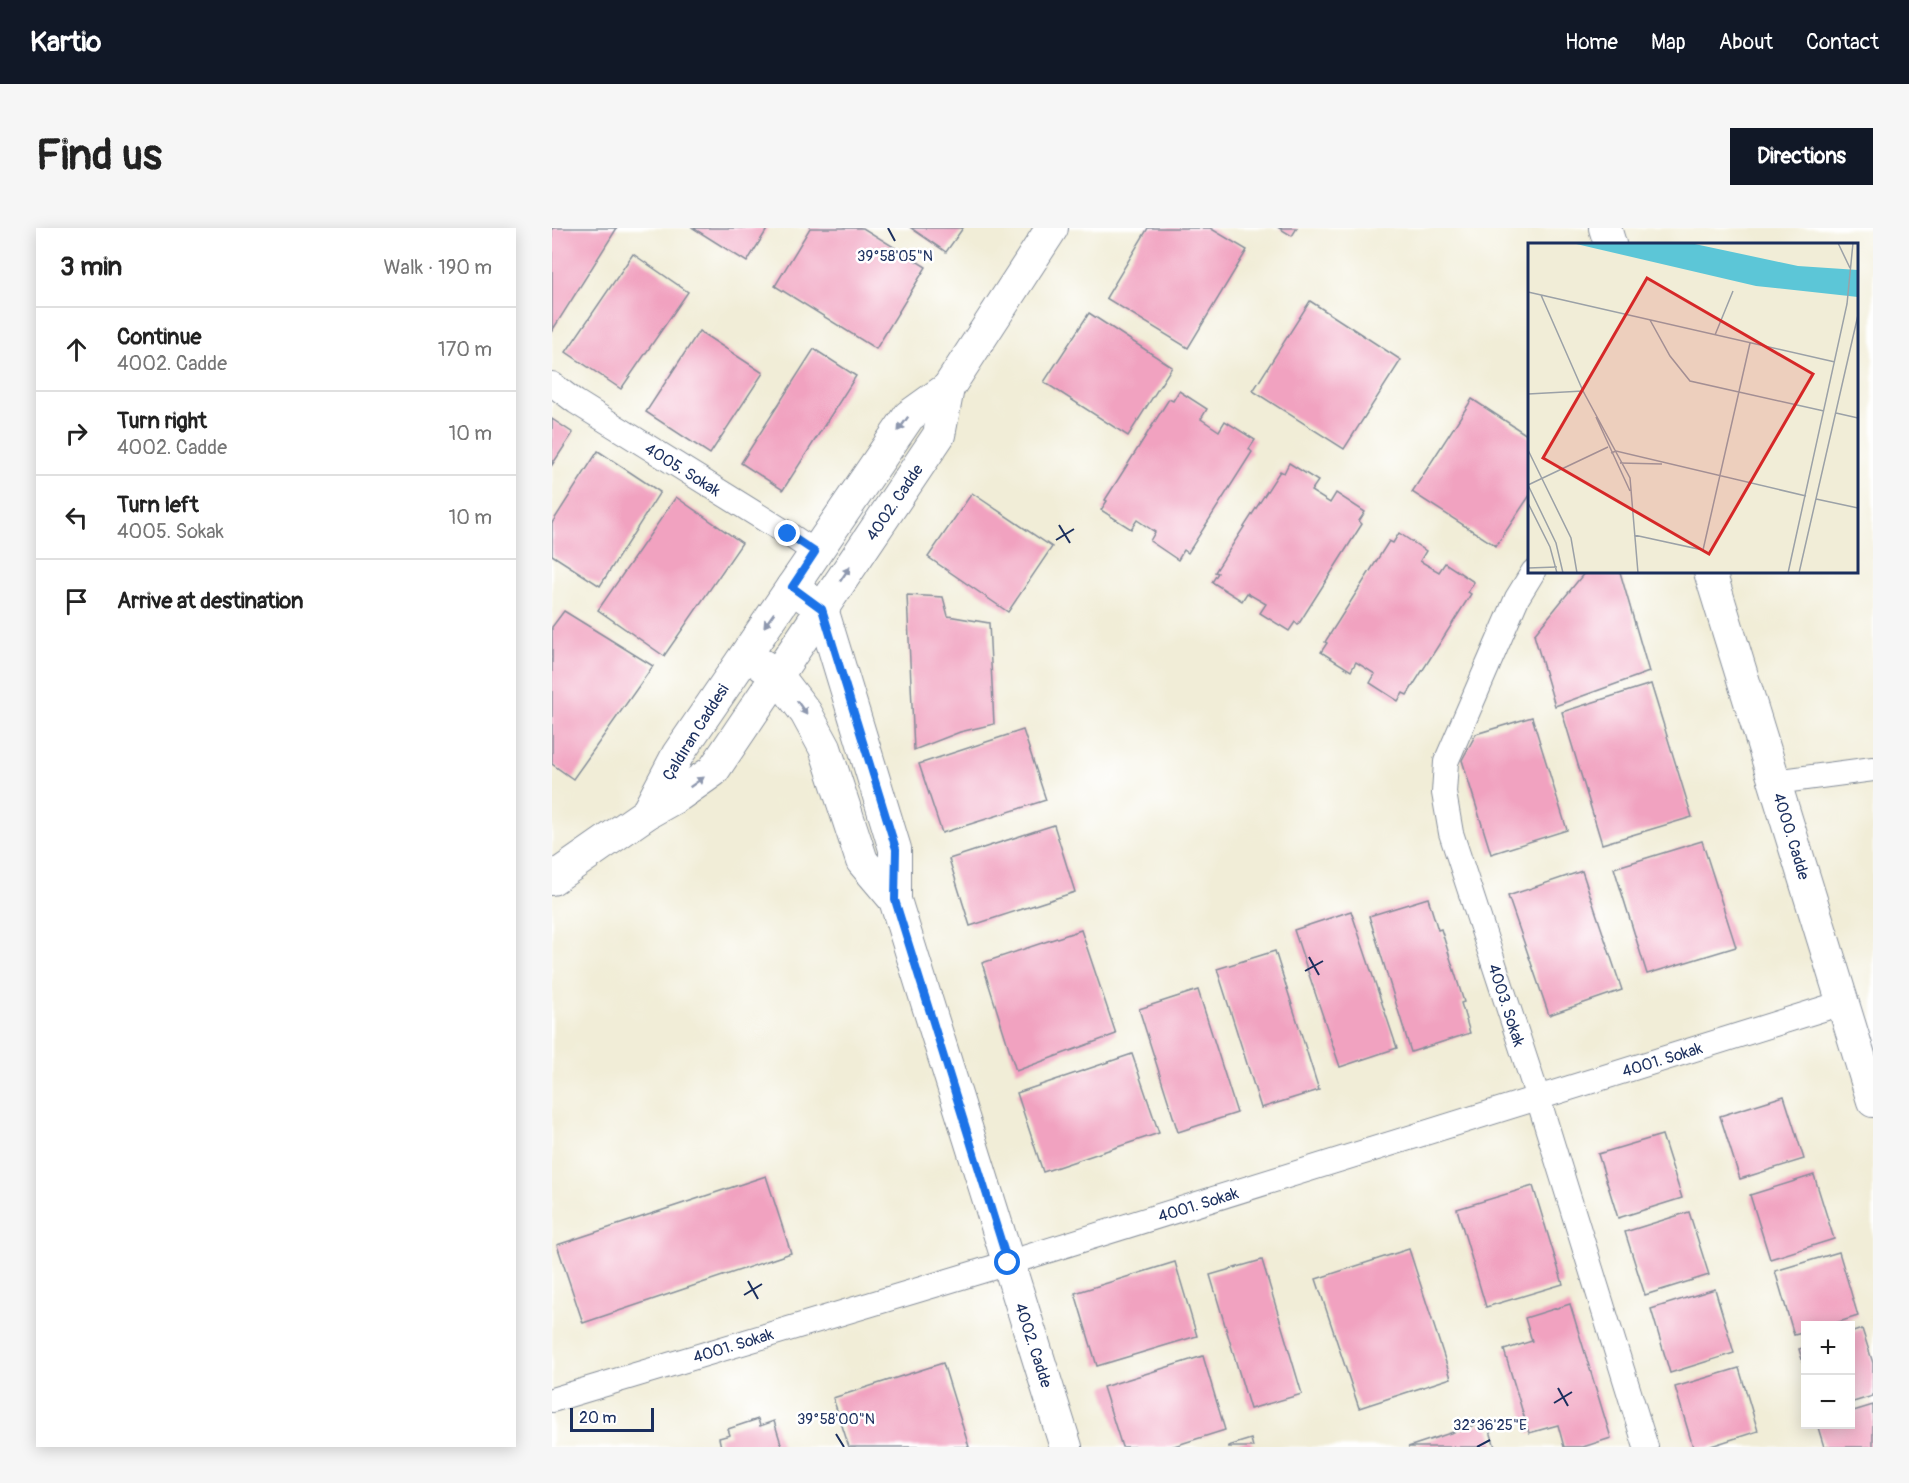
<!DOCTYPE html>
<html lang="en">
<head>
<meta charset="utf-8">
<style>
	:root { --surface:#fff; --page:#f6f6f6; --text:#222; --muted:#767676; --line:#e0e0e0; --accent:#111827 }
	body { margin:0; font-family:Pangolin,sans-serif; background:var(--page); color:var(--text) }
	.controls { position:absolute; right:18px; bottom:18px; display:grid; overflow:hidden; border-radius:0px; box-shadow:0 3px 15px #0003 }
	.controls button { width:54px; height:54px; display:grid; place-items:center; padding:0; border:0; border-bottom:2px solid var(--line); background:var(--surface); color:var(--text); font:30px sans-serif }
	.scale { position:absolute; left:18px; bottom:15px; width:84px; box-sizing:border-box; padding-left:6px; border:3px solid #1b2f5e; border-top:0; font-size:16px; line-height:21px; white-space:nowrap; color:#1b2f5e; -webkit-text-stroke:4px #fff; paint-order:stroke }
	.stop { position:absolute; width:18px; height:18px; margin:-14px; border:4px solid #1a73e8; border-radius:50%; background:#fff }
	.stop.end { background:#1a73e8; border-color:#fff; box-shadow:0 2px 6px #0008 }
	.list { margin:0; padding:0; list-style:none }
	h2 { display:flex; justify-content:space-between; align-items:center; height:78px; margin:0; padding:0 24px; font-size:26px }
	h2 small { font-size:20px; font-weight:400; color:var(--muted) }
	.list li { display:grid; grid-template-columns:39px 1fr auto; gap:18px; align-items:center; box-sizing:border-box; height:84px; padding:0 24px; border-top:2px solid var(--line) }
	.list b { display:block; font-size:22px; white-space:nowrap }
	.list p { margin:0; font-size:20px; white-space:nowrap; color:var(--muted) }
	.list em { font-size:20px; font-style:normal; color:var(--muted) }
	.icon { flex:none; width:33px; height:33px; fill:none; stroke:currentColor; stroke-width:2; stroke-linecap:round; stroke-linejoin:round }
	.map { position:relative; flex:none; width:1321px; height:1219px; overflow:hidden; border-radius:0px }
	header { display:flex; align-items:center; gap:36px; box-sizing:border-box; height:84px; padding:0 30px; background:var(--accent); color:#fff }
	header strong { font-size:28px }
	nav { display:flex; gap:33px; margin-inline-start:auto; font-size:21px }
	.intro { display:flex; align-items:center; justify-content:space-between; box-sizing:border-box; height:144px; padding:0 36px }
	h1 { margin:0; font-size:42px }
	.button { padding:15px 27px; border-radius:0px; background:var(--accent); color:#fff; font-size:21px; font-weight:700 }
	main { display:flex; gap:36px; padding:0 36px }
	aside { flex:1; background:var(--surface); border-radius:0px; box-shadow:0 3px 15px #0003 }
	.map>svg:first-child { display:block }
	.building { fill:#f1a2c0 }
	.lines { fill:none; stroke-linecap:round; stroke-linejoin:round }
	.minor-casing { stroke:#868e9a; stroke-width:26 }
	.tertiary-casing { stroke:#868e9a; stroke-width:34 }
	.minor { stroke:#fff; stroke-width:24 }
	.tertiary { stroke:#fff; stroke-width:32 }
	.oneway { fill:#8d97ae }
	.route { stroke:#1a73e8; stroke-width:8 }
	.ticks { fill:none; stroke:#1b2f5e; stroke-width:2 }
	.labels { text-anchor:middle; stroke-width:5; stroke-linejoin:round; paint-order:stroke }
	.street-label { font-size:16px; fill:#1b2f5e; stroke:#fff }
	.inset-road { fill:none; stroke:#9ba1a7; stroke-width:1.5 }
	.view { fill:#d62828; fill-opacity:0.15; stroke:#d62828; stroke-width:3 }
	.inset-edge { fill:none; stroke:#1b2f5e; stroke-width:3 }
	.ticks-label { font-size:15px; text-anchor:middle; fill:#1b2f5e; stroke:#fff; stroke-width:5; stroke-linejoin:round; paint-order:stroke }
</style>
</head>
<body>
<header>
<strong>Kartio</strong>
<nav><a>Home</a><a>Map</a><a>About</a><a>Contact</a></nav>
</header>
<div class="intro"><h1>Find us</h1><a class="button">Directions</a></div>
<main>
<aside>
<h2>3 min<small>Walk · 190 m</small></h2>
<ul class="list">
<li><svg class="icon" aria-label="ahead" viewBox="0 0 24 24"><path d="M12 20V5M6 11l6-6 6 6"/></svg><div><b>Continue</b><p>4002. Cadde</p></div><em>170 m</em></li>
<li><svg class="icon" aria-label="right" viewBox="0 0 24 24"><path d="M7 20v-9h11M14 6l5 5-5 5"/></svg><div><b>Turn right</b><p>4002. Cadde</p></div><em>10 m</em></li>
<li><svg class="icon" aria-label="left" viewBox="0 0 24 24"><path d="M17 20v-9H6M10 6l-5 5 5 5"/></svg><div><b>Turn left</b><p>4005. Sokak</p></div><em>10 m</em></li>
<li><svg class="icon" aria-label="arrive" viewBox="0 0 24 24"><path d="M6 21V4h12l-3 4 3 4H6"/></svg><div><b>Arrive at destination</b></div></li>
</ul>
</aside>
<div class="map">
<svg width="1321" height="1219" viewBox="0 0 1321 1219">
	<rect width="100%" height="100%" fill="#fff"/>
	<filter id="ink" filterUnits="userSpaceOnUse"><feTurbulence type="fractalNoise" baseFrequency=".0167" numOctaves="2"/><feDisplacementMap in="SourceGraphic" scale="12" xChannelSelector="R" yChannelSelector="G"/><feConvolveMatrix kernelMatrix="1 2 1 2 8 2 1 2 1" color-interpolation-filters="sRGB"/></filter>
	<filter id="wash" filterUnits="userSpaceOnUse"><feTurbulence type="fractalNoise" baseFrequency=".008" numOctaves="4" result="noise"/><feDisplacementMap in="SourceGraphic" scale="24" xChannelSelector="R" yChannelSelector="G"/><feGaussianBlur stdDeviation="1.35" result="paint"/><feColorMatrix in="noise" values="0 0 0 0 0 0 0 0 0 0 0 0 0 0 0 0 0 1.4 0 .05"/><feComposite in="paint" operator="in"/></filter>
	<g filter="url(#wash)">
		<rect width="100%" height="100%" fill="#f1edd7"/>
		<g id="blocks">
			<!-- building -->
			<g class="building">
				<polygon points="0,0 65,0 0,103"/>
				<polygon points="141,0 216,0 195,34"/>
				<polygon points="258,0 311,0 374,39 324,121 223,58"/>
				<polygon points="359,0 411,0 394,24"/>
				<polygon points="596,0 658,0 695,22 636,120 554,70"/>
				<polygon points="727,0 745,0 740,8"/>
				<polygon points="81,26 136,64 69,161 14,124"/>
				<polygon points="758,73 849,132 792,221 701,163"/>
				<polygon points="537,85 620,139 576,208 492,154"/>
				<polygon points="147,103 211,145 158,226 94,184"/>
				<polygon points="262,121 304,148 231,262 189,235"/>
				<polygon points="627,163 655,181 649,191 667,203 673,193 703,212 697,221 700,224 636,325 632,322 626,332 598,313 603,304 585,292 579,301 549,282 555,273 553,272 617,171 621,173"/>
				<polygon points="920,171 978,209 978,267 944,318 860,264"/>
				<polygon points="0,191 21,205 0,237"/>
				<polygon points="46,223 108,264 48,358 0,327 0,295"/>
				<polygon points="737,235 766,253 759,263 778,275 784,265 813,284 807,293 810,296 746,397 743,394 737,403 708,385 714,376 695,365 690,373 660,354 666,345 663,344 728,243 732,245"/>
				<polygon points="420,265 500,319 456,384 376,329"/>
				<polygon points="124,269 190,315 112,428 46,382"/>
				<polygon points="847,305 874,323 868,333 887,344 893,335 922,354 916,364 919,366 855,467 851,465 846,473 818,455 823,446 804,434 799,443 769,424 775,415 773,414 837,313 841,315"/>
				<polygon points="1033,344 1068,344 1097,444 1003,478 982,407"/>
				<polygon points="355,367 391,369 396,388 437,395 442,496 408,504 362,522"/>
				<polygon points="12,383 101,438 21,551 0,536 0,399"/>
				<polygon points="1099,456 1140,589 1050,616 1010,484"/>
				<polygon points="980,489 1015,602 939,626 910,532 924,506"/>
				<polygon points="471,502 494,572 390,605 367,536"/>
				<polygon points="502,597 523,664 418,698 397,631"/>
				<polygon points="1150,613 1184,719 1095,746 1062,640"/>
				<polygon points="1030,643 1070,762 997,787 956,668"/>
				<polygon points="876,670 886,702 889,701 912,774 909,775 918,805 859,824 817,688"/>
				<polygon points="799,683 845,820 788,839 742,702"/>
				<polygon points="529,702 564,806 464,843 430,735"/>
				<polygon points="723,723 767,862 709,880 665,741"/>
				<polygon points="646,762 685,885 626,904 587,781"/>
				<polygon points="580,826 607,905 491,944 465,865"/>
				<polygon points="1232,868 1252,931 1188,951 1168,888"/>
				<polygon points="1110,907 1130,970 1066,990 1046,926"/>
				<polygon points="1262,947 1282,1011 1218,1031 1198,967"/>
				<polygon points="214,948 239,1025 31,1095 5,1017"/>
				<polygon points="981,958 1011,1056 934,1079 905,981"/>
				<polygon points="1137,984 1157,1047 1093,1067 1073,1004"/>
				<polygon points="857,1021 899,1150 807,1180 764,1051"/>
				<polygon points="1287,1024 1306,1088 1274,1098 1254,1098 1254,1104 1242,1107 1223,1043"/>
				<polygon points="710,1032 750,1166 698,1181 658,1047"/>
				<polygon points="623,1034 645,1108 545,1138 523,1065"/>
				<polygon points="1163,1061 1182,1125 1118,1145 1099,1081"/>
				<polygon points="1018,1076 1059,1210 1031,1219 1012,1219 1006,1197 977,1205 952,1122 980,1113 973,1090"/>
				<polygon points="1310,1101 1321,1135 1321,1168 1298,1175 1298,1105"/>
				<polygon points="1254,1119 1254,1142 1253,1142 1247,1121"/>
				<polygon points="651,1128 673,1202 619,1219 570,1219 551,1159"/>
				<polygon points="391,1135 417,1219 297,1219 281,1170"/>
				<polygon points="1187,1140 1206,1203 1156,1219 1141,1219 1123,1159"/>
				<polygon points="1321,1177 1321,1219 1272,1219 1265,1196 1298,1196 1298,1184"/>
				<polygon points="206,1191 208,1198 222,1193 230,1219 169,1219 167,1210 178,1207 176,1201"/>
				<polygon points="935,1193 943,1219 856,1219"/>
				<polygon points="699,1211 701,1219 676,1219 676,1218"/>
			</g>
		</g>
	</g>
	<g filter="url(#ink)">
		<use href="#blocks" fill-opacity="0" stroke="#868e9a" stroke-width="1.5"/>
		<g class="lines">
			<!-- minor casing -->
			<g class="minor-casing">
				<g id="minor">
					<polyline points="0,156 24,174 236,306 263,324"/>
					<polyline points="981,344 965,370 894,534 892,565 899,605 986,870 1094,1219"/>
					<polyline points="1223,554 1321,541"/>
					<polyline points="0,1172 456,1035 1290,775"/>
				</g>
			</g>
			<!-- tertiary casing -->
			<g class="tertiary-casing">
				<g id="tertiary">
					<polyline points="1053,0 1058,16"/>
					<polyline points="1158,344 1321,873"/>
					<polyline points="240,359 270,381 343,621 343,672 514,1219"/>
					<polyline points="210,437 225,447 254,485 273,520 310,633 343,672"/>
					<polyline points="95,585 126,526 357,188 396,160"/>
					<polyline points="0,651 95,585 127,567 161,543 387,207 396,160 500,0"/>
				</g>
			</g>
			<!-- minor -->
			<use href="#minor" class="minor"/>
			<!-- tertiary -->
			<use href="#tertiary" class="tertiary"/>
		</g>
		<!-- one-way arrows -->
		<defs><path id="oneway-solid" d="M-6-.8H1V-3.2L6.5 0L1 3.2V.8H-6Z" transform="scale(1.5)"/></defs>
		<g class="oneway">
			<use href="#oneway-solid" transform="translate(351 196) rotate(125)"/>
			<use href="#oneway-solid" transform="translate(293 346) rotate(-56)"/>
			<use href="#oneway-solid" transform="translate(217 392) rotate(125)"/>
			<use href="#oneway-solid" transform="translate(250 480) rotate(55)"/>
			<use href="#oneway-solid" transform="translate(145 554) rotate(-35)"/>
		</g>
	</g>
	<g class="lines" filter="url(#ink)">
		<!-- route -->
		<polyline class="route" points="236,306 263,324 240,359 270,381 344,621 343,672 456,1035"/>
	</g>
	<!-- ticks -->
	<path class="ticks" d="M336,0l7,13M507,297l11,18M504,312l18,-11M757,729l10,18M753,743l18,-10M196,1053l10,18M192,1067l18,-11M1006,1160l10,18M1002,1175l18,-11M284,1206l8,13M925,1219l13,-7"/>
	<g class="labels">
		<!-- street labels -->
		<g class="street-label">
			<text transform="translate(131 241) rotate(32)" y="6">4005. Sokak</text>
			<text transform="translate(342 274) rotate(-56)" y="6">4002. Cadde</text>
			<text transform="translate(143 504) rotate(-58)" y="6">Çaldıran Caddesi</text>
			<text transform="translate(1240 608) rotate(73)" y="6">4000. Cadde</text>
			<text transform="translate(955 777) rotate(72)" y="6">4003. Sokak</text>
			<text transform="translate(1110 831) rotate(-17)" y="6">4001. Sokak</text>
			<text transform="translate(646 976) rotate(-17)" y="6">4001. Sokak</text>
			<text transform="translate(181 1117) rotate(-17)" y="6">4001. Sokak</text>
			<text transform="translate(482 1117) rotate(72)" y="6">4002. Cadde</text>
		</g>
	</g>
	<!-- overview -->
	<g transform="translate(976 15)">
		<rect width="330" height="330" fill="#f1edd7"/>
		<path d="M44,0h118l108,23 60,4v27l-102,-11z" fill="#5cc6d7"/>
		<path class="inset-road" d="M310,0l12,25M0,49l307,70M13,52l42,96 47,87 8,95M122,77l20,36 20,25 134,30M187,92l18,-44M0,151l55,-3M308,170l22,5M68,174l34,74M0,207l43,88 6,35M83,210l5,-2 190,45M92,220l42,1M0,242l28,58 7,30M0,242l80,-38M288,256l42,9M0,260l22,44 7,26M106,292l69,15 47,-207M0,325l29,-1M260,330l59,-269 6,-61M271,330l59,-258"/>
		<path class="view" d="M119,35l166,96 -104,180 -166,-96z"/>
		<rect width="330" height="330" class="inset-edge"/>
	</g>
	<g class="ticks-label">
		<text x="343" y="33">39°58'05"N</text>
		<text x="284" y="1196">39°58'00"N</text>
		<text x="938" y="1202">32°36'25"E</text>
	</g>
</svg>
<div class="controls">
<button>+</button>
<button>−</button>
</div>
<div class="scale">20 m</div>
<div class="stop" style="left:456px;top:1035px"></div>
<div class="stop end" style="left:236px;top:306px"></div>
</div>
</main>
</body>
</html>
